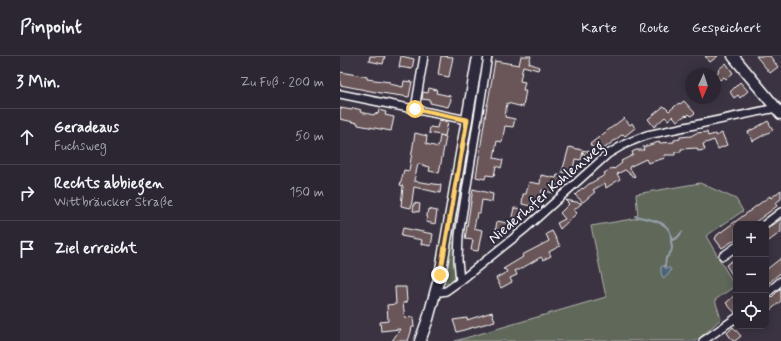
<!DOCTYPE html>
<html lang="de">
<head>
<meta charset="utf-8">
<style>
	:root { --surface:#2c2632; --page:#342e3a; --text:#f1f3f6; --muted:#a6a5ac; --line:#48434d }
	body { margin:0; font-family:Mynerve,sans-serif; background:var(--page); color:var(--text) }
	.controls { position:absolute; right:12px; bottom:12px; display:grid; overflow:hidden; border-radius:8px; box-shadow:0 2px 10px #0003 }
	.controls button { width:36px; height:36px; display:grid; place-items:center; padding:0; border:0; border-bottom:1px solid var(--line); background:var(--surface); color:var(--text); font:20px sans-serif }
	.compass { position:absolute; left:345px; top:12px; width:36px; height:36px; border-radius:50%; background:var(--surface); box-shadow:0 2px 10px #0003; rotate:183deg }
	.stop { position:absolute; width:12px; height:12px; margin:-9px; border:3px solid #ffd166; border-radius:50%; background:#fff }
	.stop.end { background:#ffd166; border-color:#fff; box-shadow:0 1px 4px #0008 }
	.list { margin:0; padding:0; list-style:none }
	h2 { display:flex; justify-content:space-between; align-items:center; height:52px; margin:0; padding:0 16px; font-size:17px }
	h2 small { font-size:13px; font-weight:400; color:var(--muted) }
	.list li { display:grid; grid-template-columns:26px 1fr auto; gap:12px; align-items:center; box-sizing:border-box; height:56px; padding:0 16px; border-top:1px solid var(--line) }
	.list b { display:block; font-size:15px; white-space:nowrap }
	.list p { margin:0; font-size:13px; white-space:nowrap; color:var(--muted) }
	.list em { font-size:13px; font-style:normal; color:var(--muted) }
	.icon { flex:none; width:22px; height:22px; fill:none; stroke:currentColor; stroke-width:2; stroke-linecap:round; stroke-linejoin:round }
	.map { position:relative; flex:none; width:441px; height:285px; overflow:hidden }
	header { display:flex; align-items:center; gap:24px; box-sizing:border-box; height:56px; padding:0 20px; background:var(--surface); border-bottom:1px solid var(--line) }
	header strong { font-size:19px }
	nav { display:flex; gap:22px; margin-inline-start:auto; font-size:14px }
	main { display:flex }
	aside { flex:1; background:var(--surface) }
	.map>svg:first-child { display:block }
	.green { fill:#61675a; stroke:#b0b3ac }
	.water { fill:#4e6479; stroke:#95a2af }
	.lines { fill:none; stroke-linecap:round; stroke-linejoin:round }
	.stream { stroke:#95a2af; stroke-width:2 }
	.building { fill:#6a5658; stroke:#fff }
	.street-casing { stroke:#fff; stroke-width:10 }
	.secondary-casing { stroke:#fff; stroke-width:13 }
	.street { stroke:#2f2a3d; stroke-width:7 }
	.secondary { stroke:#2f2a3d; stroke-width:10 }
	.route { stroke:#ffd166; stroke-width:5 }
	.labels { text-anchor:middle; stroke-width:4; stroke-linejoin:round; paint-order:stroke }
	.street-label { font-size:15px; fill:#fff; stroke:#2f2a3d }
</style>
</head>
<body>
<header>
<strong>Pinpoint</strong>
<nav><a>Karte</a><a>Route</a><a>Gespeichert</a></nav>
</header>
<main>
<aside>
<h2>3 Min.<small>Zu Fuß · 200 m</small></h2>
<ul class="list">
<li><svg class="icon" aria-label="ahead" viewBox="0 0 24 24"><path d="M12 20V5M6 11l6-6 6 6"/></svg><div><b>Geradeaus</b><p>Fuchsweg</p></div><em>50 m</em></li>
<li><svg class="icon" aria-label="right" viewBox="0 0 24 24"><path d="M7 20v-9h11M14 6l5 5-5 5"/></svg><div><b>Rechts abbiegen</b><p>Wittbräucker Straße</p></div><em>150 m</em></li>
<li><svg class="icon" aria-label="arrive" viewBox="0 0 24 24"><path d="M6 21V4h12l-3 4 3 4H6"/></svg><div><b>Ziel erreicht</b></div></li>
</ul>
</aside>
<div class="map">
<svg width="441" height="285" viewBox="0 0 441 285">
	<rect width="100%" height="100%" fill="#3b3342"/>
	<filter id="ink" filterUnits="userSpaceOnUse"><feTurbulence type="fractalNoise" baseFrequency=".025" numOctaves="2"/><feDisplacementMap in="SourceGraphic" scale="8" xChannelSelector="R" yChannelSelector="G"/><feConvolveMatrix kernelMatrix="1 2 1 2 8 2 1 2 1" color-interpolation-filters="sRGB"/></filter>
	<g filter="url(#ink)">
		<!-- green -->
		<g class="green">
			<polygon points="360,127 396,143 403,155 366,180 395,230 375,244 381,263 356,285 115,285 266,241 251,170 298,162 296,138"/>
			<path d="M110,186l7,2 -1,34c-4,5 -7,7 -13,4z"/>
		</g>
		<!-- water -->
		<polygon class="water" points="323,210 325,210 325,212 330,212 331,214 328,219 323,222 321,217 321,211"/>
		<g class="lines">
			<!-- stream -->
			<g class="stream">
				<path d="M295,160c16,4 38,5 36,25 0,2 1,4 1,7 0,3 -4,8 -6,10l-1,8"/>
				<polyline points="332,184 337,182 342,176"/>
			</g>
		</g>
		<!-- building -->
		<g class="building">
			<polygon points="30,0 45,0 43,8 29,5"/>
			<polygon points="61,0 74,3 72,13 59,11"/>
			<polygon points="101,0 113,1 109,21 98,19"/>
			<polygon points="181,0 191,0 189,7 199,11 198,14 183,10 180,25 185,26 183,34 186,34 183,51 167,47 165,61 175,63 173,71 165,70 162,86 157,85 154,102 163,104 161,112 156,110 154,120 146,119 145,123 136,121 147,49 148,46 155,5 179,9"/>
			<polygon points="365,0 378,0 370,6"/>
			<polygon points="416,0 430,0 438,11 430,17"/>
			<polygon points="386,7 393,17 386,23 384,21 380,24 375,18 379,15 378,14"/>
			<polygon points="0,16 23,20 27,21 27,23 50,26 50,28 63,31 64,25 72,26 69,41 41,37 0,29"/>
			<polygon points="400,26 408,35 400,42 398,39 394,42 390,36"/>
			<polygon points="89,32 97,34 96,37 110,40 111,44 108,51 90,47 90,44 82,43 83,36 88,37"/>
			<polygon points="344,45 355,57 351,60 349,58 347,60 346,59 337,65 333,60 328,64 325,61 314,71 308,63 324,50 329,55 339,47 340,48"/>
			<polygon points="0,52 12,54 13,52 18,53 21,54 20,56 34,59 35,57 38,58 39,54 46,56 45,59 54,61 51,75 18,69 18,67 0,63"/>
			<polygon points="284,62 290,69 292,67 295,72 285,80 283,78 257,98 250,88"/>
			<polygon points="99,64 108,66 105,80 89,77 90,71 97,72"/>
			<polygon points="428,65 433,74 413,85 408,76"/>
			<polygon points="367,76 368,80 375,78 376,80 382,77 387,89 378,93 374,84 363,88 365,94 358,95 357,92 341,93 341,96 335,96 335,99 324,99 325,102 308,107 306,103 289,111 295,120 294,121 285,114 277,118 280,123 266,132 265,127 253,134 255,136 243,146 235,139 242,132 243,133 249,128 265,119 264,117 273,112 274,113 282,107 281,105 293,99 292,96 296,94 304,94 303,91 319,86 320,87 334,86 334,84 340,83 340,81 351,80 356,77"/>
			<polygon points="75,77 87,80 86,88 98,91 100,80 106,81 99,117 89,115 90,111 78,108 74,125 101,129 100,137 74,131 71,152 61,150 63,130 60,129 64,114 69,115"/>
			<polygon points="229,91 242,94 256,97 248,104 243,96 241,104 235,103 232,119 222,116"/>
			<polygon points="201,119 216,122 217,119 223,120 221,129 217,128 216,133 214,132 213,137 202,134 200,149 195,148 195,151 182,148 183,138 186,138 189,126 200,128"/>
			<polygon points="133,133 153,138 152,146 142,144 140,157 137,157 134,172 142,174 138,195 131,194 133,184 125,183"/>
			<polygon points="441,134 441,143 435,147 437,150 413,168 396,168 396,183 382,192 375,183 377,179 430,140 431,142"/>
			<polygon points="225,144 242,147 234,154 237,157 220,173 217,167 225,163 220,157 229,148"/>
			<polygon points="74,147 80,148 79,156 73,155"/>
			<polygon points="174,152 184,153 183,162 172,161"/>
			<polygon points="88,153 97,155 95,168 86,166"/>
			<polygon points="441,163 441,176 426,187 426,174"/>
			<polygon points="157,165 167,167 165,178 155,177"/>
			<polygon points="63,172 93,178 91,190 81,188 82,184 61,180"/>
			<polygon points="212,175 220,190 209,196 211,200 203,204 201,201 179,214 175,214 177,219 170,222 172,226 161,232 156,222 167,216 166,214 163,213 183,201 182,199 209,185 206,178"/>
			<polygon points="396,202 396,225 386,209"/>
			<polygon points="441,202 441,216 429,227 426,224 426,214"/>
			<polygon points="55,231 66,231 67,246 63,247 65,262 73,261 74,271 72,271 71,276 68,285 52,285 60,273 41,275 40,266 48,265 47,249 56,248"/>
			<polygon points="441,232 441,245 426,258 426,247"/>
			<polygon points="396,238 396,257 395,257 386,247"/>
			<polygon points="152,256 155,265 117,276 113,264 127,262 127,264"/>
			<polygon points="393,271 401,280 395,285 393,285 387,277"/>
		</g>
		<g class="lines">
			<!-- street casing -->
			<g class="street-casing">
				<g id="street">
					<polyline points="0,38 127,64"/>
					<polyline points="75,53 84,0"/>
					<polyline points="425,168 441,156"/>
					<polyline points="383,200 396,191"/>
					<polyline points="120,225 118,204 119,179 148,0"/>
					<polyline points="96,235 101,236 106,235 120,225 186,172 268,98 285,88 307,79 436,52"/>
					<polyline points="426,238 441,225"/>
					<polyline points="363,285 396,262"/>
				</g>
			</g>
			<!-- secondary casing -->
			<g class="secondary-casing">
				<g id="secondary">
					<polyline points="393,0 441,58"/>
					<polyline points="80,285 88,263 100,219 138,0"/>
				</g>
			</g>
			<!-- street -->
			<use href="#street" class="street"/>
			<!-- secondary -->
			<use href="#secondary" class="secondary"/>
		</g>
	</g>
	<g class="lines" filter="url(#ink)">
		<!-- route -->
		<polyline class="route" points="75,53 127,64 100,219"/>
	</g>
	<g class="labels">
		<!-- street labels -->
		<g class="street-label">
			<text transform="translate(206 136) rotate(-41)" y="5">Niederhofer Kohlenweg</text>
		</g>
	</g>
</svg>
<div class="controls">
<button>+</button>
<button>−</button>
<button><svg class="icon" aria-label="locate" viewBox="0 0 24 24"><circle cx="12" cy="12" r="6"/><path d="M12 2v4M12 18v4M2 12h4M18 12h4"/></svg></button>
</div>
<svg class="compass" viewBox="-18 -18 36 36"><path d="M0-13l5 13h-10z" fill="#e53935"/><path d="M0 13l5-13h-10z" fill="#a6a5ac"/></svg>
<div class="stop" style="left:75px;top:53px"></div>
<div class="stop end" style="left:100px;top:219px"></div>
</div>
</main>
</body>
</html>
